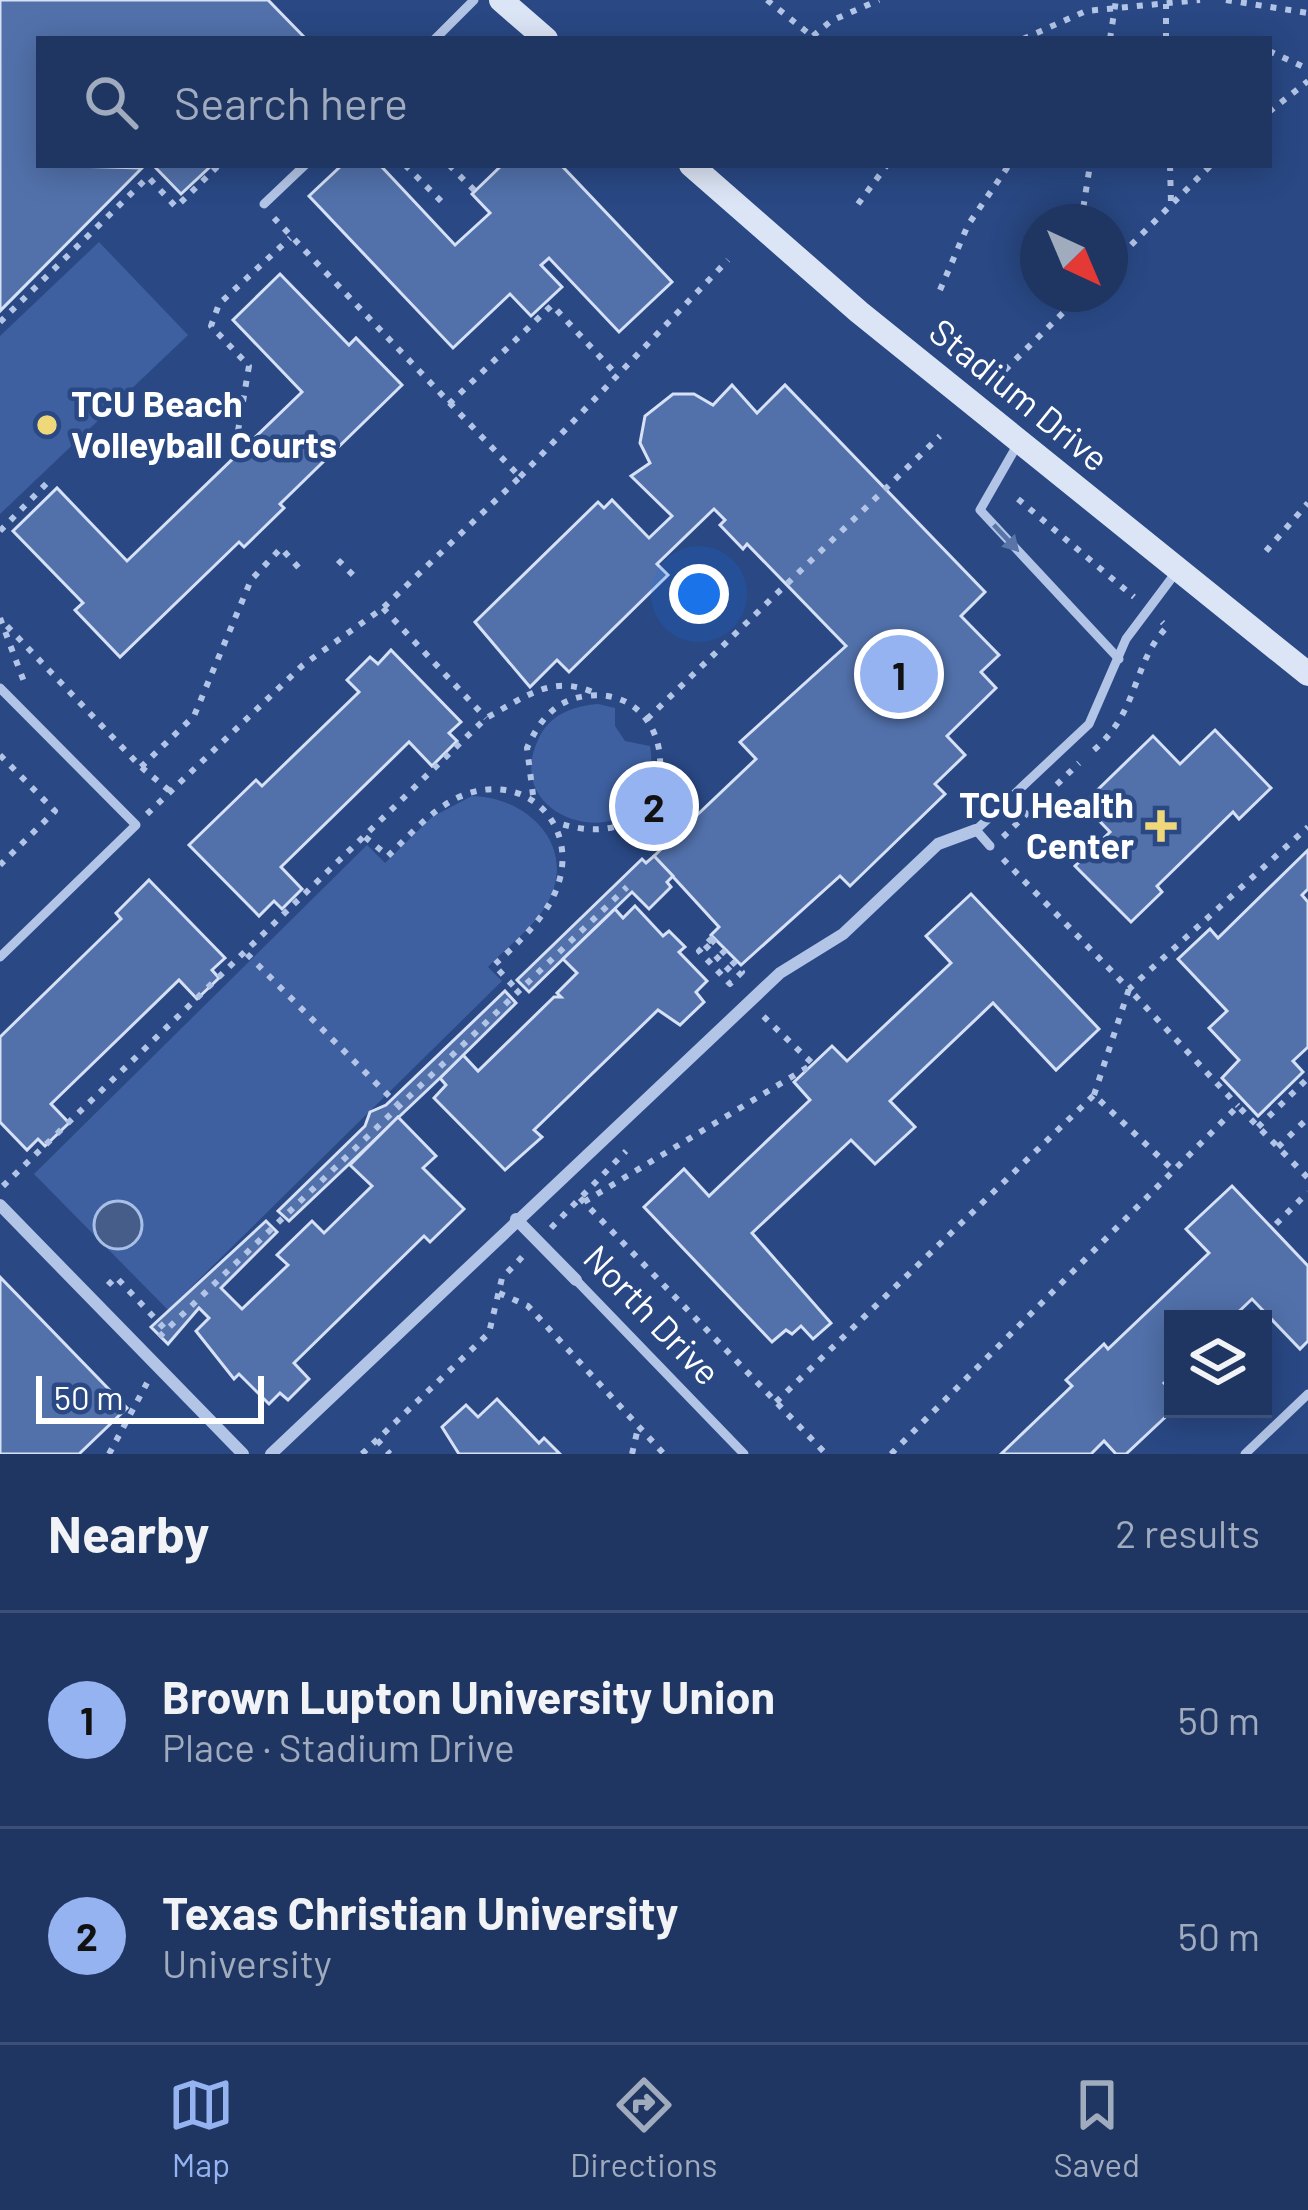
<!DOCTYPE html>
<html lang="en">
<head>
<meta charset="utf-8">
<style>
	:root { --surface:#1f3663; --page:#2c416c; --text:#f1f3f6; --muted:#a1abbe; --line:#3c5078; --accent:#95b2f1 }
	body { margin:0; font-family:Barlow,sans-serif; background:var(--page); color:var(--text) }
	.controls { position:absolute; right:36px; bottom:36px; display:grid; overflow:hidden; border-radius:0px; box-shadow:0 6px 30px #0003 }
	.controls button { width:108px; height:108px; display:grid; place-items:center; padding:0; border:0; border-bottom:3px solid var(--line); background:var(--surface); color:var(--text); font:60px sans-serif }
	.compass { position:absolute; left:1020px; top:204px; width:108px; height:108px; border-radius:50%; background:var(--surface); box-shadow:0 6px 30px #0003; rotate:136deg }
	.scale { position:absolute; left:36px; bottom:30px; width:228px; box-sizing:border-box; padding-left:12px; border:6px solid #fff; border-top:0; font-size:33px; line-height:42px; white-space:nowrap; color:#fff; -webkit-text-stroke:9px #294884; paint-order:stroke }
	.you { position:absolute; left:699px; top:594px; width:42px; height:42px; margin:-30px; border:9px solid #fff; border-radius:50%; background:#1a73e8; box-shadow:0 0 0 18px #1a73e833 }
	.badge { display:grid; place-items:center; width:78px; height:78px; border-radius:50%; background:var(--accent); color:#111; font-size:39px; font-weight:700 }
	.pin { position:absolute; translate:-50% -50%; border:6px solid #fff; box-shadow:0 3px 12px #0006 }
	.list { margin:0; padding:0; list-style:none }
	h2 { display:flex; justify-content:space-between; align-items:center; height:156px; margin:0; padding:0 48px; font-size:51px }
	h2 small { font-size:39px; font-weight:400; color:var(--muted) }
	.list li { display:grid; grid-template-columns:78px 1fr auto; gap:36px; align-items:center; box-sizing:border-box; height:216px; padding:0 48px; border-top:3px solid var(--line) }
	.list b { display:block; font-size:45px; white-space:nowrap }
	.list p { margin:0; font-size:39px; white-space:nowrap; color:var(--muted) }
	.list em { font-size:39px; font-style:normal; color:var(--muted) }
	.icon { flex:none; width:66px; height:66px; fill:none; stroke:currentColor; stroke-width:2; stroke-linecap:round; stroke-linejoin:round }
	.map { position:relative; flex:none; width:1308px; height:1454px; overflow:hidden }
	.search { position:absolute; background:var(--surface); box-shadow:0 6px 30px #0003; left:36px; right:36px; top:36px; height:132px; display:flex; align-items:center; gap:30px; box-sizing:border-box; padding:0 42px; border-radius:0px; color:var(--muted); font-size:45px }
	.sheet { height:588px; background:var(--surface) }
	nav { display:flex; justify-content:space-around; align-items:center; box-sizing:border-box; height:168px; border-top:3px solid var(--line); background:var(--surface); font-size:33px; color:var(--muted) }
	nav a { display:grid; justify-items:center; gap:6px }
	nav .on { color:var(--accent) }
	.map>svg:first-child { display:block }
	.green { fill:#3e60a0 }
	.water { fill:#475d89; stroke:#a8bfe7; stroke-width:3 }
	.building { fill:#5271ab; stroke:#d6e1f6; stroke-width:3 }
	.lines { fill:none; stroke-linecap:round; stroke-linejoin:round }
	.path { stroke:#b3c5e7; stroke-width:6; stroke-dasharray:6 9; stroke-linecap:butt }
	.lane { stroke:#b3c5e7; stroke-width:9 }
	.street { stroke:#b3c5e7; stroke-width:12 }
	.secondary { stroke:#dce5f6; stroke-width:24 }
	.oneway { fill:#5974a7 }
	.poi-dot { fill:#eed87a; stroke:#294884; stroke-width:4.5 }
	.labels { text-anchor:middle; stroke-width:9; stroke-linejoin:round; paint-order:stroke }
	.street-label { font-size:36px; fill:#fff; stroke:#294884 }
	.poi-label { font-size:36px; font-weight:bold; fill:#fff; stroke:#294884; text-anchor:start }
</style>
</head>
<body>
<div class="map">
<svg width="1308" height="1454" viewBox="0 0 1308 1454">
	<rect width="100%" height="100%" fill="#294884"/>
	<!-- green -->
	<g class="green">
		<polygon points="99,242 188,335 0,514 0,336"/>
		<path d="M598,704l17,4v18l10,15 25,5c20,119 -155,86 -112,-6 11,-25 34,-34 60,-36z"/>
		<path d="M472,796c56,1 107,51 75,108 -14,24 -40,43 -59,63l14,14 -334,329 -134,-136 333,-329 18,18 47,-46z"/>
	</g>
	<!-- water -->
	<circle class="water" cx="118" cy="1225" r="24"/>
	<!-- building -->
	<g class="building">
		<polygon points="0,0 268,0 306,39 39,39 39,165 142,168 0,311"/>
		<polygon points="153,165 212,165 181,194"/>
		<polygon points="342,165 380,165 455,245 490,213 472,194 502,165 561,165 672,282 619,332 549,258 541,265 562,287 531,316 510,294 453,348 309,196"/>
		<polygon points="280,274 349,345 356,338 402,385 280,504 284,508 244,547 239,542 120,657 75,610 83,603 13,531 57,488 127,561 302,392 233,320"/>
		<polygon points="732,385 757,413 785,385 985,592 961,616 999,655 981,672 996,688 947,736 965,755 935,784 945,794 850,886 840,876 741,965 711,935 719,927 654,856 756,759 740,742 846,646 747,544 743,549 720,525 725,520 714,509 657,564 668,575 569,672 557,660 530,687 475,622 598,502 604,508 612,500 649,538 672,516 631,476 650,463 640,443 645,416 673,394 694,394 713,405"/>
		<polygon points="391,650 461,722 449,733 457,741 432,766 409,742 281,867 302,889 282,909 274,901 259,916 189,845 256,780 262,786 359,692 347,680 370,657 378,664"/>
		<polygon points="1215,730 1271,788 1239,819 1233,812 1157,886 1162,892 1131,922 1075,866 1110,832 1083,804 1153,736 1180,764"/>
		<polygon points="1308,850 1308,889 1302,895 1308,902 1308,1047 1293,1061 1303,1072 1258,1116 1222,1078 1239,1060 1209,1028 1227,1011 1178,959 1210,929 1218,938"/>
		<polygon points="654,856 673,876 667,882 671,887 649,909 632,892 529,992 517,980 642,859 646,863"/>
		<polygon points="149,880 225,958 212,970 219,978 197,999 179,980 51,1104 69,1123 45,1146 38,1139 27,1150 0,1122 0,1037 121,919 116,913"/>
		<polygon points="971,894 1099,1029 1056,1070 993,1003 890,1101 915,1127 875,1164 851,1140 752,1233 831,1323 813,1339 801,1326 792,1334 786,1330 772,1342 644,1207 684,1169 709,1196 810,1100 794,1082 832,1046 847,1061 951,963 926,936"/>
		<polygon points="635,906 663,936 669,931 685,947 679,952 707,981 696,992 704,1002 680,1025 658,1010 534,1130 542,1137 505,1170 434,1098 446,1085 440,1078 463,1055 478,1071 554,997 561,997 557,993 577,973 563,959 615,909 623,918"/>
		<polygon points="505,991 516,1003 440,1078 289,1221 278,1211 365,1126 370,1112 386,1105"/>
		<polygon points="398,1117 436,1156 423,1168 464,1209 430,1242 424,1236 294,1363 309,1379 288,1400 280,1393 269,1404 239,1374 234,1379 196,1331 209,1318 199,1308 168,1344 151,1327 266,1221 277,1232 221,1288 242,1309 288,1265 277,1255 312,1221 324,1233 372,1186 350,1165"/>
		<polygon points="1232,1186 1308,1266 1308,1341 1300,1349 1252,1299 1231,1319 1173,1319 1173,1375 1164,1383 1173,1392 1174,1409 1126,1454 1116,1454 1104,1441 1091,1454 1001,1454 1072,1386 1066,1380 1104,1344 1108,1349 1209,1253 1186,1229"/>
		<polygon points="0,1277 127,1408 79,1454 0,1454"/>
		<polygon points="497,1399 539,1443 544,1438 560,1454 459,1454 442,1427 466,1405 478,1417"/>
	</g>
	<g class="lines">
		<!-- path -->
		<g class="path">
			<polyline points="767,0 813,37"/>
			<polyline points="1226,0 1308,13"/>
			<polyline points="813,36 831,21 879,0"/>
			<polyline points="1023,39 1086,11 1200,0"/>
			<polyline points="1110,39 1116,0"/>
			<polyline points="1166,39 1166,4"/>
			<polyline points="1269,51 1308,69"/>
			<polyline points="1269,112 1308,81"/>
			<polyline points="405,165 442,202"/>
			<polyline points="449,165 475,191"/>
			<polyline points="1170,165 1171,203"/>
			<polyline points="858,204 887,165"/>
			<polyline points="1081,222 1090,165"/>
			<polyline points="1110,266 1211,165"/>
			<polyline points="940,290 968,225 1009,165"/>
			<polyline points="0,322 148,177 176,207 219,165"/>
			<polyline points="1005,370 1082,294"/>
			<polyline points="449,404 552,305 615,373"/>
			<polyline points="238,431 249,366 211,326 219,304 290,238"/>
			<polyline points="520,477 728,260"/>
			<polyline points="1018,499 1134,597"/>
			<polyline points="0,531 50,480"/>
			<polyline points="1266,551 1308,503"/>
			<polyline points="338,560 357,579"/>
			<polyline points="383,608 486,718"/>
			<polyline points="0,618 26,687"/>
			<polyline points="7,626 141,767 171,792"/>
			<polyline points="647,719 940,436"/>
			<path d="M1094,750c46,-40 38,-87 73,-123l-5,-5"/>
			<polyline points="0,755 55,811 0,865"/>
			<polyline points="141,767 194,716 251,580 281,548 299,568"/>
			<path d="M533,795l-6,-47c12,-27 28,-48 59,-52 104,-14 103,172 -31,126"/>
			<polyline points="147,814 303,665 383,608 520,477 274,218"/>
			<path d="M365,837l23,19c22,-21 43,-46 71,-59 67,-30 126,31 95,98 -11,25 -39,51 -60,70l22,24"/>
			<polyline points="1003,837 1079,763"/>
			<polyline points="1003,859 1129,989 1308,827"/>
			<polygon points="711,939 742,972 730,984 699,951"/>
			<polyline points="705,945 736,977"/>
			<polyline points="247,954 397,1104"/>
			<polyline points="1094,1095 1129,989 1238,1106"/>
			<polyline points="1258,1127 1308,1078"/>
			<polyline points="1278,1147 1308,1118"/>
			<path d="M3,1186l483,-468c41,-22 67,-45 111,-24"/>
			<polyline points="580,1198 826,1454"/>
			<polyline points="584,1202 813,1064 762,1015"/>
			<polyline points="1276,1224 1308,1192"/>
			<polyline points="551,1228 626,1151"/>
			<polyline points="108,1285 116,1277 165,1329"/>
			<polyline points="499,1293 528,1306 664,1454"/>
			<polyline points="159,1337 627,887"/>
			<polyline points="776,1402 1094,1095 1172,1169"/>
			<polyline points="377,1440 390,1454"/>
			<polyline points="109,1454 147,1383"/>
			<polyline points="362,1454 489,1333 502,1278 525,1254"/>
			<polyline points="632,1454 638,1428"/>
			<polyline points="891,1454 1238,1106 1308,1178"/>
		</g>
		<!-- lane -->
		<g class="lane">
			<polyline points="435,39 474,0"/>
			<polyline points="264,204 305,165"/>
			<polyline points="1019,442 980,510 1119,659"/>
			<polyline points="0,688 136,825 0,957"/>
			<polyline points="990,846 976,830 1089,724 1126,639 1177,571"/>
			<polyline points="576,1280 744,1454"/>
			<polyline points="1245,1454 1308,1394"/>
		</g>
		<!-- street -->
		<g class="street">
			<polyline points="0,1205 243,1454"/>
			<polyline points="516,1219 576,1280"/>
			<polyline points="271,1454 780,973 843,934 938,844 976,830"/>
		</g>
		<!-- secondary -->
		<g class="secondary">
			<polyline points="501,0 546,39"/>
			<polyline points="691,165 859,312 1308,674"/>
		</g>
	</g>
	<!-- one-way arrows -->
	<defs><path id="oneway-solid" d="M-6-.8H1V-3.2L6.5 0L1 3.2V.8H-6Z" transform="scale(3)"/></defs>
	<use class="oneway" href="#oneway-solid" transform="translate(1006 538) rotate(47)"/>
	<!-- markers -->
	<g class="poi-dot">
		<circle cx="47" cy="425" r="12"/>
		<path d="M1155 808h12v12h12v12h-12v12h-12v-12h-12v-12h12z"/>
	</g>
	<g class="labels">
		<!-- street labels -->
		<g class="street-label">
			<text transform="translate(1019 395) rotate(39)" y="13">Stadium Drive</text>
			<text transform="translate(652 1315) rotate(46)" y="13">North Drive</text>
		</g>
		<!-- poi labels -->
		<g class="poi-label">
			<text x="71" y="417">TCU Beach<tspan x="71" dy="41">Volleyball Courts</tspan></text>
			<text x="1134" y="818" text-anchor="end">TCU Health<tspan x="1134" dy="41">Center</tspan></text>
		</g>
	</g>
</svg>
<div class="controls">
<button><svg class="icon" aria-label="layers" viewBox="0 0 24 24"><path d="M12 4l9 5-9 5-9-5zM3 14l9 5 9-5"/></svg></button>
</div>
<svg class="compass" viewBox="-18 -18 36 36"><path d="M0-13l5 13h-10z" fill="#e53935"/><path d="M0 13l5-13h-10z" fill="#a1abbe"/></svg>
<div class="scale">50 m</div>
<div class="you"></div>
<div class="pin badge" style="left:899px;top:674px">1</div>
<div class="pin badge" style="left:654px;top:806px">2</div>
<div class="search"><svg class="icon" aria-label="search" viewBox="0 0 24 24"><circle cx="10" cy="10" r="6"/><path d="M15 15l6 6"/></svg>Search here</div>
</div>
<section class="sheet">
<h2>Nearby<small>2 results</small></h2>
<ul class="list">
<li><span class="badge">1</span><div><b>Brown Lupton University Union</b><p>Place · Stadium Drive</p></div><em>50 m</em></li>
<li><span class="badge">2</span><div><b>Texas Christian University</b><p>University</p></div><em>50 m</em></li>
</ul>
</section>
<nav>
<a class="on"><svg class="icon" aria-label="map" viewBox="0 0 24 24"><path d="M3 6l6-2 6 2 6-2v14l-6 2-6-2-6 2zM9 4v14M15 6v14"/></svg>Map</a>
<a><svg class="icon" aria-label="directions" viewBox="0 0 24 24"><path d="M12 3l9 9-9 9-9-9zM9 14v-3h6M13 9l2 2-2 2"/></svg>Directions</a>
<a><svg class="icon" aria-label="saved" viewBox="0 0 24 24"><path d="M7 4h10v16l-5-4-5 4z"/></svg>Saved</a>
</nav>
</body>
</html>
